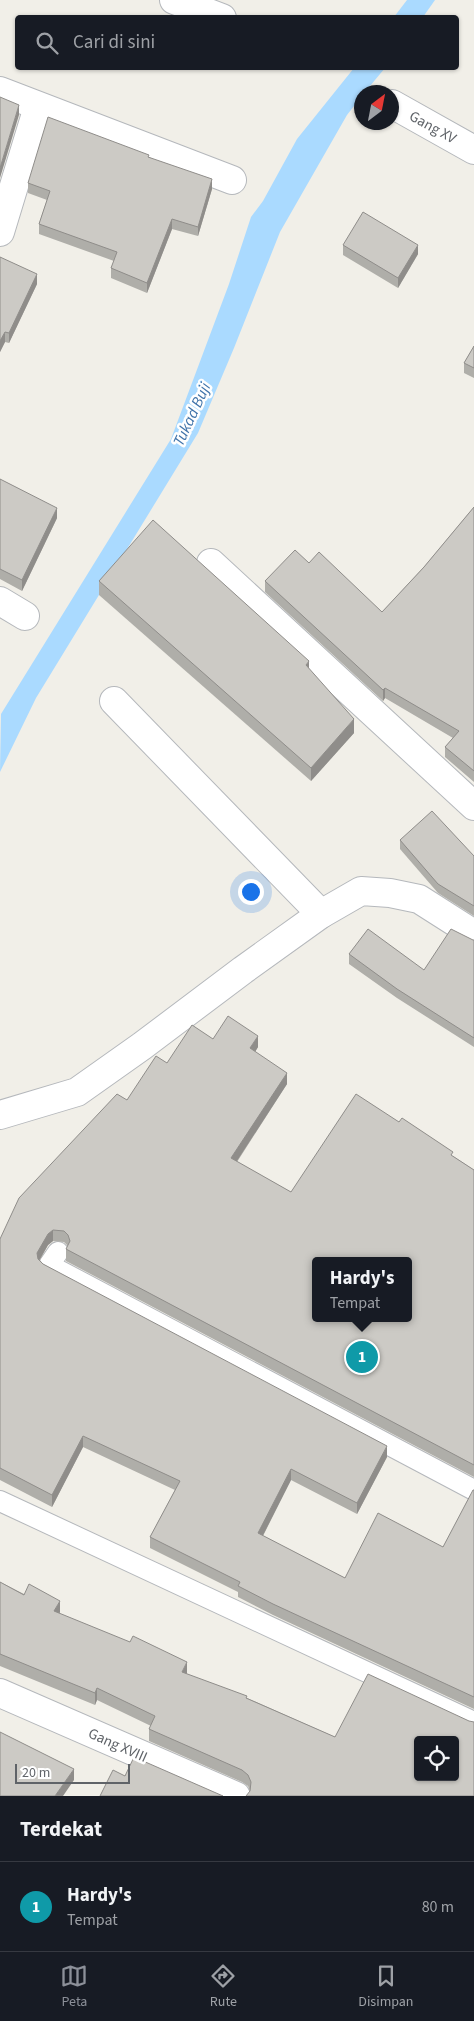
<!DOCTYPE html>
<html lang="id">
<head>
<meta charset="utf-8">
<style>
	:root { --surface:#171b24; --page:#242831; --text:#f1f3f6; --muted:#9ea1a6; --line:#363941; --accent:#8c9099 }
	body { margin:0; font-family:"Source Sans 3",sans-serif; background:var(--page); color:var(--text) }
	.controls { position:absolute; right:15px; bottom:15px; display:grid; overflow:hidden; border-radius:5px; box-shadow:0 1px 4px #0004 }
	.controls button { width:45px; height:45px; display:grid; place-items:center; padding:0; border:0; border-bottom:1px solid var(--line); background:var(--surface); color:var(--text); font:25px sans-serif }
	.compass { position:absolute; left:354px; top:85px; width:45px; height:45px; border-radius:50%; background:var(--surface); box-shadow:0 1px 4px #0004; rotate:32deg }
	.scale { position:absolute; left:15px; bottom:12px; width:115px; box-sizing:border-box; padding-left:5px; border:2px solid #5f6368; border-top:0; font-size:14px; line-height:18px; white-space:nowrap; color:#5f6368; -webkit-text-stroke:4px #fff; paint-order:stroke }
	.you { position:absolute; left:250px; top:891px; width:18px; height:18px; margin:-12px; border:4px solid #fff; border-radius:50%; background:#1a73e8; box-shadow:0 0 0 8px #1a73e833 }
	.badge { display:grid; place-items:center; width:32px; height:32px; border-radius:50%; background:var(--accent); color:#fff; font-size:16px; font-weight:700 }
	.pin { position:absolute; translate:-50% -50%; border:2px solid #fff; box-shadow:0 1px 5px #0006 }
	.popup { position:absolute; left:312px; top:1257px; width:100px; height:65px; box-sizing:border-box; display:grid; place-content:center; border-radius:5px; background:var(--surface); filter:drop-shadow(0 1px 4px #0005); font-size:16px; white-space:nowrap; color:var(--muted) }
	.popup b { font-size:19px; color:var(--text) }
	.popup::after { content:''; position:absolute; left:50%; top:100%; margin-left:-10px; border:10px solid transparent; border-top-color:var(--surface) }
	.list { margin:0; padding:0; list-style:none }
	h2 { display:flex; justify-content:space-between; align-items:center; height:65px; margin:0; padding:0 20px; font-size:21px }
	h2 small { font-size:16px; font-weight:400; color:var(--muted) }
	.list li { display:grid; grid-template-columns:32px 1fr auto; gap:15px; align-items:center; box-sizing:border-box; height:90px; padding:0 20px; border-top:1px solid var(--line) }
	.list b { display:block; font-size:19px; white-space:nowrap }
	.list p { margin:0; font-size:16px; white-space:nowrap; color:var(--muted) }
	.list em { font-size:16px; font-style:normal; color:var(--muted) }
	.icon { flex:none; width:28px; height:28px; fill:none; stroke:currentColor; stroke-width:2; stroke-linecap:round; stroke-linejoin:round }
	.map { position:relative; flex:none; width:474px; height:1796px; overflow:hidden }
	.search { position:absolute; background:var(--surface); box-shadow:0 1px 4px #0004; left:15px; right:15px; top:15px; height:55px; display:flex; align-items:center; gap:12px; box-sizing:border-box; padding:0 18px; border-radius:5px; color:var(--muted); font-size:19px }
	.sheet { height:155px; background:var(--surface) }
	nav { display:flex; justify-content:space-around; align-items:center; box-sizing:border-box; height:70px; border-top:1px solid var(--line); background:var(--surface); font-size:14px; color:var(--muted) }
	nav a { display:grid; justify-items:center; gap:2px }
	nav .on { color:var(--accent) }
	.map>svg:first-child { display:block }
	.water { fill:#aadaff }
	.lines { fill:none; stroke-linecap:round; stroke-linejoin:round }
	.lane-casing { stroke:#b5b8bc; stroke-width:22 }
	.street-casing { stroke:#b5b8bc; stroke-width:30 }
	.lane { stroke:#fff; stroke-width:20 }
	.street { stroke:#fff; stroke-width:28 }
	.wall { fill:#afaea9 }
	.shaded-wall { fill:#8f8d8a }
	.building { fill:#cccac5; stroke:#8f8d8a; fill-rule:evenodd }
	.labels { text-anchor:middle; stroke-width:5; stroke-linejoin:round; paint-order:stroke }
	.street-label { font-size:15px; fill:#5f6368; stroke:#fff }
	.water-label { font-size:16px; font-style:italic; fill:#4174aa; stroke:#fff }
</style>
</head>
<body>
<div class="map">
<svg width="474" height="1796" viewBox="0 0 474 1796">
	<rect width="100%" height="100%" fill="#f1efe8"/>
	<!-- water -->
	<g class="water">
		<polygon points="407,0 435,0 423,17 394,17"/>
		<polygon points="354,68 385,68 365,92 362,92 361,97 347,115 280,232 234,348 198,433 36,698 0,772 1,714 171,439 229,284 251,217 263,201 297,139"/>
	</g>
	<g class="lines">
		<!-- lane casing -->
		<g class="lane-casing">
			<g id="lane">
				<polyline points="58,1252 49,1265 474,1490"/>
				<polyline points="0,1501 474,1722"/>
			</g>
		</g>
		<!-- street casing -->
		<g class="street-casing">
			<g id="street">
				<polyline points="174,0 222,18"/>
				<polyline points="0,91 232,180"/>
				<polyline points="392,104 474,150"/>
				<polyline points="0,232 38,107"/>
				<polyline points="211,563 474,806"/>
				<polyline points="0,601 25,616"/>
				<polyline points="114,701 321,914"/>
				<polyline points="0,1115 77,1092 142,1046 243,970 321,914 361,891 390,893 419,899 474,934"/>
				<polyline points="0,1693 236,1796"/>
			</g>
		</g>
		<!-- lane -->
		<use href="#lane" class="lane"/>
		<!-- street -->
		<use href="#street" class="street"/>
	</g>
	<!-- wall -->
	<g class="wall">
		<polygon points="149,157 212,189 198,236 172,229 147,293 111,278 111,268 114,261 39,234 39,224 47,200 28,193 28,183"/>
		<polygon points="343,245 418,254 398,288 343,255"/>
		<polygon points="0,257 37,284 9,343 5,342 0,352"/>
		<polygon points="474,346 474,378 464,373 464,363"/>
		<polygon points="0,479 57,518 22,591 0,579"/>
		<polygon points="474,507 474,782 445,757 445,747 453,738 385,698 383,701 265,592 265,581 309,563 382,612 424,567"/>
		<polygon points="99,581 354,733 311,781 99,595"/>
		<polygon points="400,840 474,856 474,916 438,893 400,849"/>
		<polygon points="473,940 474,940 474,1047 397,998 349,964 349,954 424,970"/>
		<polygon points="213,1039 258,1047 255,1052 287,1084 237,1162 291,1192 453,1156 474,1170 474,1477 66,1261 66,1249 68,1246 64,1242 53,1241 48,1245 40,1260 43,1264 387,1457 357,1514 291,1480 263,1536 345,1578 443,1547 474,1490 474,1709 273,1615 238,1597 238,1592 150,1548 150,1537 175,1490 83,1447 52,1507 0,1480 0,1239 127,1100 167,1063"/>
		<polygon points="0,1582 60,1612 59,1614 187,1673 186,1674 247,1698 335,1737 469,1721 250,1791 248,1786 242,1782 149,1741 149,1729 151,1726 97,1700 95,1705 0,1666"/>
	</g>
	<!-- shaded-wall -->
	<g class="shaded-wall">
		<polygon points="19,105 19,115 0,178 0,168"/>
		<polygon points="212,179 212,189 198,236 198,227"/>
		<polygon points="172,219 172,229 147,293 147,283"/>
		<polygon points="418,245 418,254 398,288 398,278"/>
		<polygon points="37,274 37,284 9,343 9,333"/>
		<polygon points="5,332 5,342 0,352 0,341"/>
		<polygon points="57,508 57,518 22,591 22,580"/>
		<polygon points="309,661 309,675 306,665"/>
		<polygon points="385,688 385,698 383,701 383,690"/>
		<polygon points="354,719 354,733 311,781 311,768"/>
		<polygon points="258,1036 258,1047 250,1060 250,1048"/>
		<polygon points="287,1073 287,1084 231,1170 231,1158"/>
		<polygon points="53,1230 53,1241 48,1245 37,1264 37,1253 48,1234"/>
		<polygon points="83,1436 83,1447 52,1507 52,1495"/>
		<polygon points="387,1446 387,1457 357,1514 357,1503"/>
		<polygon points="291,1469 291,1480 258,1545 258,1533"/>
		<polygon points="60,1601 60,1612 54,1623 54,1611"/>
		<polygon points="187,1662 187,1673 182,1684 182,1672"/>
		<polygon points="97,1688 97,1700 95,1705 95,1693"/>
		<polygon points="74,1769 74,1780 63,1796 55,1796"/>
	</g>
	<!-- building -->
	<g class="building">
		<polygon points="0,97 19,105 0,168"/>
		<polygon points="48,117 149,155 148,157 212,179 198,227 172,219 147,283 111,268 117,252 39,224 50,191 28,183"/>
		<polygon points="363,212 418,245 398,278 343,245"/>
		<polygon points="0,257 37,274 9,333 5,332 0,341"/>
		<polygon points="474,346 474,368 464,363"/>
		<polygon points="0,479 57,508 22,580 0,569"/>
		<polygon points="474,507 474,771 445,747 459,731 385,688 383,690 265,581 295,550 309,563 319,552 382,612 424,567"/>
		<polygon points="153,520 309,661 306,665 354,719 311,768 99,581"/>
		<polygon points="432,811 474,856 474,906 438,884 400,840"/>
		<polygon points="368,929 424,970 451,929 473,940 474,940 474,1038 397,989 349,954"/>
		<path d="M228,1016l30,20 -8,12 37,25 -56,85 60,34 65,-98 43,28 3,-4 51,34 -2,3 23,15v295l-408,-216 4,-8 -2,-6 -4,-4 -11,-1 -5,4 -11,19 1,6 5,5 344,182 -30,57 -66,-34 -33,64 87,45 33,-65 65,34 30,-57h1v207l-201,-93 -35,-18 2,-4 -90,-45 30,-56 -97,-45 -31,59 -52,-27v-229l19,-41 98,-104 10,6 29,-44 11,7 25,-38 21,14zM316,1261h92v57h-92z"/>
		<path d="M0,1582l24,13 5,-11 31,17 -6,10 76,31 3,-6 54,26 -5,10 65,24 -1,2 89,39 33,-63 101,47 5,1v74h-228l4,-5 1,-9 -3,-7 -6,-5 -93,-41 6,-13 -58,-28 -2,5 -95,-39zM418,1740h37v37h-37z"/>
		<polygon points="0,1732 74,1769 55,1796 0,1796"/>
		<polygon points="134,1757 223,1796 100,1796 113,1770 125,1776"/>
	</g>
	<g class="labels">
		<!-- street labels -->
		<g class="street-label">
			<text transform="translate(433 127) rotate(29)" y="5">Gang XV</text>
			<text transform="translate(118 1745) rotate(24)" y="5">Gang XVIII</text>
		</g>
		<!-- water labels -->
		<g class="water-label">
			<text transform="translate(191 414) rotate(-65)" y="6">Tukad Buji</text>
		</g>
	</g>
</svg>
<div class="controls">
<button><svg class="icon" aria-label="locate" viewBox="0 0 24 24"><circle cx="12" cy="12" r="6"/><path d="M12 2v4M12 18v4M2 12h4M18 12h4"/></svg></button>
</div>
<svg class="compass" viewBox="-18 -18 36 36"><path d="M0-13l5 13h-10z" fill="#e53935"/><path d="M0 13l5-13h-10z" fill="#9ea1a6"/></svg>
<div class="scale">20 m</div>
<div class="you"></div>
<div class="pin badge" style="left:362px;top:1357px;background:#0f9aa8">1</div>
<div class="popup"><b>Hardy's</b>Tempat</div>
<div class="search"><svg class="icon" aria-label="search" viewBox="0 0 24 24"><circle cx="10" cy="10" r="6"/><path d="M15 15l6 6"/></svg>Cari di sini</div>
</div>
<section class="sheet">
<h2>Terdekat<small></small></h2>
<ul class="list">
<li><span class="badge" style="background:#0f9aa8">1</span><div><b>Hardy's</b><p>Tempat</p></div><em>80 m</em></li>
</ul>
</section>
<nav>
<a class="on"><svg class="icon" aria-label="map" viewBox="0 0 24 24"><path d="M3 6l6-2 6 2 6-2v14l-6 2-6-2-6 2zM9 4v14M15 6v14"/></svg>Peta</a>
<a><svg class="icon" aria-label="directions" viewBox="0 0 24 24"><path d="M12 3l9 9-9 9-9-9zM9 14v-3h6M13 9l2 2-2 2"/></svg>Rute</a>
<a><svg class="icon" aria-label="saved" viewBox="0 0 24 24"><path d="M7 4h10v16l-5-4-5 4z"/></svg>Disimpan</a>
</nav>
</body>
</html>
